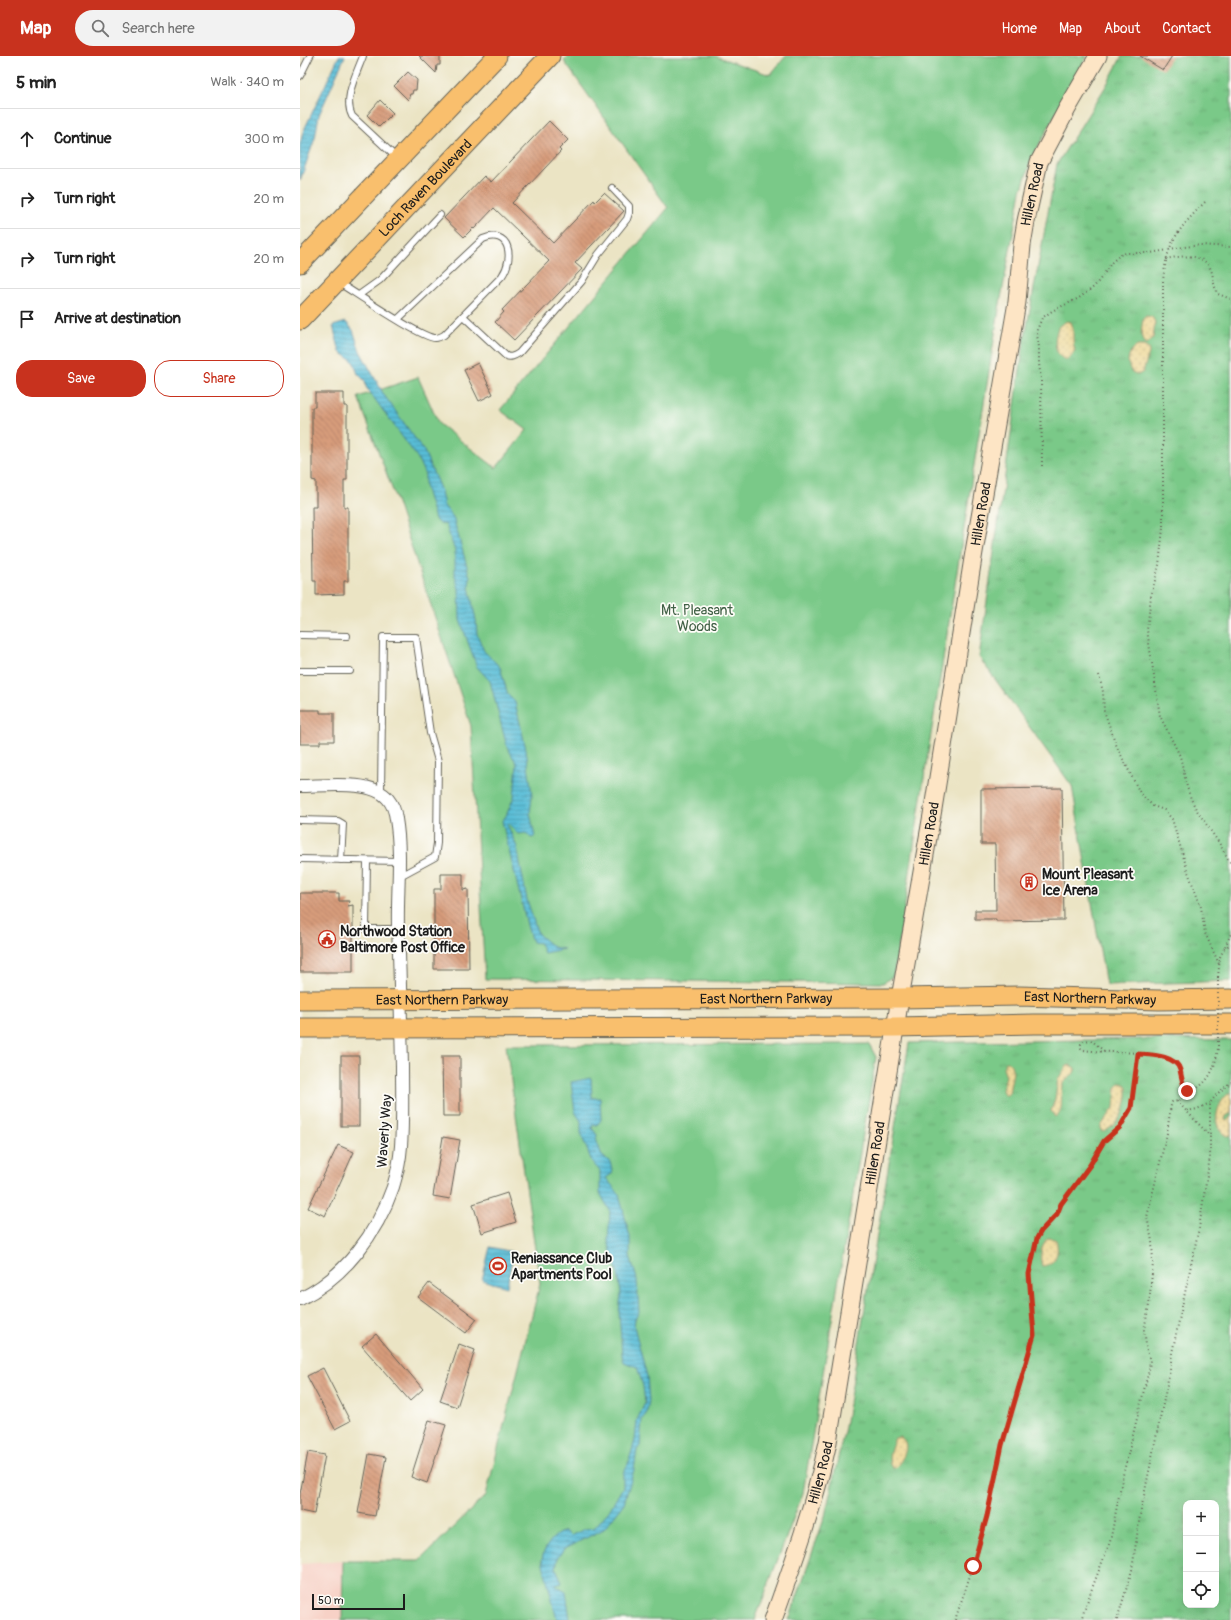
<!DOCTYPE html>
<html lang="en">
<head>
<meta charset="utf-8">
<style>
	:root { --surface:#fff; --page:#f2f2f2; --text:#222; --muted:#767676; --line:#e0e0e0; --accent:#c8321e }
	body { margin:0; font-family:Pangolin,sans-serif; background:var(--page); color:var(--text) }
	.controls { position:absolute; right:12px; bottom:12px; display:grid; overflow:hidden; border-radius:8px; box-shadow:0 4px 16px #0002 }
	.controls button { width:36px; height:36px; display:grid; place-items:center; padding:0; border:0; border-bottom:1px solid var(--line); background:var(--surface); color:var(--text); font:20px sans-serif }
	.scale { position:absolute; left:12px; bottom:10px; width:93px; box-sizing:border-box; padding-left:4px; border:2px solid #1c1c1c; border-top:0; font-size:11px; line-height:14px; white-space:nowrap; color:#1c1c1c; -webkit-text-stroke:3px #fdfcf7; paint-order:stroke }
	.stop { position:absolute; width:12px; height:12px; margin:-9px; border:3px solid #c8321e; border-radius:50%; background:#fff }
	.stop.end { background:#c8321e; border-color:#fff; box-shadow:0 1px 4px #0008 }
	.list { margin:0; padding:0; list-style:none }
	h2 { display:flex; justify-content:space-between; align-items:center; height:52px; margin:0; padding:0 16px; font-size:17px }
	h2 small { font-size:13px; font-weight:400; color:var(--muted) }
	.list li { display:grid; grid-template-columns:26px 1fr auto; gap:12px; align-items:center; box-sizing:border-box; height:60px; padding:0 16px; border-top:1px solid var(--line) }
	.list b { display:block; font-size:15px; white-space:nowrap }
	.list em { font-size:13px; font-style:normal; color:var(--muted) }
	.actions { display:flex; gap:8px; padding:12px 16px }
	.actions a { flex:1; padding:9px 0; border:1px solid var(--accent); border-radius:16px; text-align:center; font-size:14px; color:var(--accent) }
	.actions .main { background:var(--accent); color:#fff }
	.icon { flex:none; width:22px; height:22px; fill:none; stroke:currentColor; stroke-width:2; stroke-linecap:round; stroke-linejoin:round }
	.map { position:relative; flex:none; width:931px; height:1564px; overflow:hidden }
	header { display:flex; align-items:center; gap:24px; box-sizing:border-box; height:56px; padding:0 20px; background:var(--accent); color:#fff }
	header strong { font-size:19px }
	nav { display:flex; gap:22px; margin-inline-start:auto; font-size:14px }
	.search { width:280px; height:36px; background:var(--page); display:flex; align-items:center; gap:10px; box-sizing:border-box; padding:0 14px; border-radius:22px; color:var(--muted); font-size:15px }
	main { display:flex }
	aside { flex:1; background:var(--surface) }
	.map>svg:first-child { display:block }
	.built { fill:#f7d1c6 }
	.grass { fill:url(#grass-tufts); stroke:#4b7252; fill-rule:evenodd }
	.sand { fill:url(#sand-dots); stroke:#857b5d }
	.green { fill:#7ac988; stroke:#4b7252 }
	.water { fill:url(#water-rules); stroke:#3a6c7a }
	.building { fill:url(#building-back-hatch) }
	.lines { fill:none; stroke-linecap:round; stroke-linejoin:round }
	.lane-casing { stroke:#646257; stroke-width:8 }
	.street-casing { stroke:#646257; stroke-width:14 }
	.secondary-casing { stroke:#646257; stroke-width:19 }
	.primary-casing { stroke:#646257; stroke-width:21 }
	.path { stroke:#646257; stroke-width:2; stroke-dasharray:1 3; stroke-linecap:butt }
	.lane { stroke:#fff; stroke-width:6 }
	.street { stroke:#fff; stroke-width:12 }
	.secondary { stroke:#fde5c5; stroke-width:17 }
	.primary { stroke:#f9bf6d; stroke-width:19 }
	.path-bridge { stroke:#646257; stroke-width:2; stroke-dasharray:1 3; stroke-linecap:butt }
	.route { stroke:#c8321e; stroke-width:5 }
	.labels { text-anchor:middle; stroke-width:3.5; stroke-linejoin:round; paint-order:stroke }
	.street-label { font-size:14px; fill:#1c1c1c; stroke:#fdfcf7 }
	.park-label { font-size:14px; fill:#426147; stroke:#fdfcf7 }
	.poi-label { font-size:14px; font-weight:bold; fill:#1c1c1c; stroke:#fdfcf7; text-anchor:start }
</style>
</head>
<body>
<header>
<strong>Map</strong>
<div class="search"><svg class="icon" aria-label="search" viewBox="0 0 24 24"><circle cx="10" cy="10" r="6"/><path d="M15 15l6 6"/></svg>Search here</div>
<nav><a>Home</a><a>Map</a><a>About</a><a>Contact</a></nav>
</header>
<main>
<aside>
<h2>5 min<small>Walk · 340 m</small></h2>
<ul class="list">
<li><svg class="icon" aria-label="ahead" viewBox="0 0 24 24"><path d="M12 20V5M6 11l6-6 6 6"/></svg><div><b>Continue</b></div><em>300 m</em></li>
<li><svg class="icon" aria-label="right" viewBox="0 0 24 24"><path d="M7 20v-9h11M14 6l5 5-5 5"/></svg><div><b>Turn right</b></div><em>20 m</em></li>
<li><svg class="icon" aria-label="right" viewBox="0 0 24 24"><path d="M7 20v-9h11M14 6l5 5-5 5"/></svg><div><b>Turn right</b></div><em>20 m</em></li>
<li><svg class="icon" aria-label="arrive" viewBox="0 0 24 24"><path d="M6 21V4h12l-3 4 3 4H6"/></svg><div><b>Arrive at destination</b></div></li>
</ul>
<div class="actions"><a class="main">Save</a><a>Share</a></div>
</aside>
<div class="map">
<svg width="931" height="1564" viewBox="0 0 931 1564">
	<defs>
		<pattern id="grass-tufts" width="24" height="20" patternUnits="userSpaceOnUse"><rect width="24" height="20" fill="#7ac988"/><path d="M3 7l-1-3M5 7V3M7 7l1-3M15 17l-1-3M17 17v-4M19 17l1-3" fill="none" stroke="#69ac75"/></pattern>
		<pattern id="sand-dots" width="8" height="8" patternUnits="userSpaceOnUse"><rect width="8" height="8" fill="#eeda9e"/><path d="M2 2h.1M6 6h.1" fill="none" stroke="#ccba88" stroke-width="1.8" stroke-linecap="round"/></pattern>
		<pattern id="water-rules" width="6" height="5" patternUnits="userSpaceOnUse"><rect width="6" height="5" fill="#58bdd7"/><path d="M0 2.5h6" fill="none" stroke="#4899ae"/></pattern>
		<pattern id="building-back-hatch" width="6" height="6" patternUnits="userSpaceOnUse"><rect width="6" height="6" fill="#d79c7c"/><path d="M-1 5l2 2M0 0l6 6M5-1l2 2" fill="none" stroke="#ae7e65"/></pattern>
	</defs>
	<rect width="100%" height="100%" fill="#fdfcf7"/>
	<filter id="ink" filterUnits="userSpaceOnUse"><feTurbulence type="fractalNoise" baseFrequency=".025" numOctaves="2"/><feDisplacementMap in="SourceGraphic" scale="8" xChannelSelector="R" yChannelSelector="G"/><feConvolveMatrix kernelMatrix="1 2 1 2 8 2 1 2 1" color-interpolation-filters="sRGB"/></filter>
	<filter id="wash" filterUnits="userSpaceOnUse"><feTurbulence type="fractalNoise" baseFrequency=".012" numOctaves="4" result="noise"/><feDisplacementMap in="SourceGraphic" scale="16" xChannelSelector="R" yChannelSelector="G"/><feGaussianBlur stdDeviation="0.9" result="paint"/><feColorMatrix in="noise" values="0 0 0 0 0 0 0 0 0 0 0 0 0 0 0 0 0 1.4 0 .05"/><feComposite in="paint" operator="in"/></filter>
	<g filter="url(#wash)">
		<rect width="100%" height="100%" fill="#ebe4c4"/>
		<!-- built -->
		<polygon class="built" points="43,1505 42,1564 0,1564 0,1508"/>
		<!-- grass -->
		<g class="grass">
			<polygon points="822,0 931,0 931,925 806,929 772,730 679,601 724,286 757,108 806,30"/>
			<path d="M849,983l82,1v580h-442l36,-104 20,-89 64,-384zM886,1447h30v102h-30z"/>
		</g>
		<!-- sand -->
		<g class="sand">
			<path d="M846,260l6,1 3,5 -2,16 -6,6c-9,-5 -5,-16 -4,-25z"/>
			<path d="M767,265l4,1c4,8 0,18 4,28l-4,7 -5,3c-14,-5 -12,-24 -7,-34z"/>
			<path d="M838,290h6l6,4 -7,22 -5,3 -6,-3c-7,-9 -4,-22 6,-26z"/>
			<polygon points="706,1006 708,1006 711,1009 713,1016 709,1037 707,1039 704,1039 702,1034 706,1020 703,1011"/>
			<path d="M770,1009l5,3v3c-3,6 -11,9 -13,15 -3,9 4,24 -7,31l-4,-6 4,-12 3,-20 9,-13z"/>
			<path d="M820,1027l5,1c3,4 2,7 2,12 -2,16 -9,28 -23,36l-3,-1v-5l13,-18 2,-20z"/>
			<path d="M931,1036v21l-5,3 -1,4 2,1 4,-5v19l-4,1c-18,-8 -10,-36 4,-44z"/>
			<path d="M748,1182l6,1 2,1c4,13 -1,25 -14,26 -3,-9 -1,-22 6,-28z"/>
			<path d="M600,1381c12,7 3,23 -5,31h-3c-6,-8 -1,-21 3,-30z"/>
		</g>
		<!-- green -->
		<g class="green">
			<polygon points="269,0 415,0 470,19 486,0 787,0 732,102 721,135 699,253 624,722 597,902 593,920 583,927 185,923 171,670 93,435 58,341 118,321 139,368 196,412 227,374 200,354 368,152 264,5"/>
			<polygon points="569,988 576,1001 503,1437 455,1564 42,1564 43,1505 119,1505 186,1439 240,1228 206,989"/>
		</g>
		<!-- water -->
		<g class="water">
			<polygon points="39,0 45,0 19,59 15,82 0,125 0,89 3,76"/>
			<polygon points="46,266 53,274 60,295 84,339 124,395 141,435 144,450 153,461 170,521 169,531 176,564 177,578 184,595 200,611 208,639 215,646 226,693 232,739 230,757 235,781 231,782 226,777 218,778 208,767 207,768 217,791 227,844 238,878 253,891 264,893 244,897 240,887 232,886 228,873 202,765 206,760 214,741 217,708 207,691 190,625 177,611 160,564 159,533 155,520 155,495 146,469 137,466 135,463 125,430 125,419 117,401 66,331 65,325 58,318 53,305 40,296 33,270"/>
			<path d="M291,1022l1,20h8l1,22 -4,5h-4l-1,3 5,7 -1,4 6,17 8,6 3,11 -7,5 13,16 11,43v19l7,23 2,33 -4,7 -1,7 13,50 2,24 -2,13 -5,6 -2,27 -3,4 -3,20 -10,33 -20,26 -40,20 -6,8 -2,11 6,14 -6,2 1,2 9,5 4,29h-13l-15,-60c1,-11 11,-26 23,-29l5,5 15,-7 9,-1 15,-17 14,-24v-14l5,-9 7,-24 2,-20 8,-17 -2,-17 -6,-19 -13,-5 -2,-7 -3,-43 2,-18 -3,-20 -10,-33 2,-30 -10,-18v-22l-8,-9 -11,-28v-13l-6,-9 -4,-30z"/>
			<polygon points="190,1191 213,1196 207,1231 182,1224"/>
		</g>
		<g id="blocks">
			<!-- building -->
			<g class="building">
				<polygon points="119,0 140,0 140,9 137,9 136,17"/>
				<polygon points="840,0 872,0 863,14"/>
				<polygon points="108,16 117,24 116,34 113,34 112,38 110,38 108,44 94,30"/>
				<polygon points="80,44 93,57 79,71 67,59"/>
				<polygon points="249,65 268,84 259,93 261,95 212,147 253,187 294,144 295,146 304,137 324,155 275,207 282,213 214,284 195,266 204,256 202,254 249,205 194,152 174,173 173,172 164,181 144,162 184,120 191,126"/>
				<polygon points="178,307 193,338 179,345 164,314"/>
				<polygon points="15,337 44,337 44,350 47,350 47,424 44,424 44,451 48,451 48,525 44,525 44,538 16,539 16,525 13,525 12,451 16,451 16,425 12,424 12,351 15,351"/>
				<polygon points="0,654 20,654 20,657 34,657 34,685 20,685 20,688 0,688"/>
				<polygon points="762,732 764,864 696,865 696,863 675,863 675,854 696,854 695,788 681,788 681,733"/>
				<polygon points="141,818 163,818 163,834 168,833 169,913 134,913 134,833 141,833"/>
				<polygon points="0,837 39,837 39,845 49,845 48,850 53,849 53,916 0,916"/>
				<rect x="41" y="1000" width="18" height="70"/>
				<polygon points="142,1000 160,1000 160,1060 143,1060"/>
				<polygon points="143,1081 160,1084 150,1143 133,1140"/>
				<polygon points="38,1089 54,1096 25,1160 8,1152"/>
				<polygon points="207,1137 216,1166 182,1177 173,1148"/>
				<polygon points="129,1227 177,1263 166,1277 118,1241"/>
				<polygon points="76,1278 123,1333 110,1345 62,1290"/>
				<polygon points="159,1288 175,1294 157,1351 140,1345"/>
				<polygon points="23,1312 50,1365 35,1373 7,1320"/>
				<polygon points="129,1364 146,1369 127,1427 111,1421"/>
				<polygon points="8,1396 25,1399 14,1458 0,1455 0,1438"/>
				<polygon points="69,1398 86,1401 75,1460 58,1457"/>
			</g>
		</g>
	</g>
	<g filter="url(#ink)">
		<use href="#blocks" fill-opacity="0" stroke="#646257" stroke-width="1"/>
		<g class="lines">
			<!-- lane casing -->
			<g class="lane-casing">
				<g id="lane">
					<path d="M63,0c-6,17 -20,42 -11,60l46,43"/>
					<polyline points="0,20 10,0"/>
					<path d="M39,227c15,9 85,57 97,55 2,0 6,-2 8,-3l58,-59c13,-19 7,-48 -19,-37l-85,80"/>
					<polyline points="59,239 80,224 140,159"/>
					<path d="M163,260l43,40c5,2 8,0 13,-3l63,-72 16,-26 29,-36 2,-6v-7l-17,-18"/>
					<polyline points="0,579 47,580"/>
					<polyline points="0,615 50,615"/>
					<polyline points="81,736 83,581 116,581 130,677 138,705 137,787 135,801 98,821"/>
					<polyline points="0,764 38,765 43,768 41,804"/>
					<polyline points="0,803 99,805"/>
					<polyline points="67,805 66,873 99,873"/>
				</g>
			</g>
			<!-- street casing -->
			<g class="street-casing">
				<path id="street" d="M0,730c24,0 72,-7 88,13 5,6 7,12 8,20 6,36 1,72 2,108 2,47 3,93 4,140 0,26 1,53 -1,79 -1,14 -4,28 -8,41 -16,46 -48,90 -93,112"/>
			</g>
			<!-- secondary casing -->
			<g class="secondary-casing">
				<g id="secondary">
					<path id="s1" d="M473,1564c21,-59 42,-117 55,-178l72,-444 33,-189 41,-257 43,-250 5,-57 4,-24 13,-59 28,-53 31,-53"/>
				</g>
			</g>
			<!-- primary casing -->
			<g class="primary-casing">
				<g id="primary">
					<polyline points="0,207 197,0"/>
					<path id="s2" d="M0,264l250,-264"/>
					<path id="s3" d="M0,944l600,-2 119,-2 140,4 72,-1"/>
					<polyline points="0,972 595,971 734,968 931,968"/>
				</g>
			</g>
			<!-- path -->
			<g class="path">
				<path d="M905,146c-27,28 -38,39 -42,79v247l-4,37 -8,31 -4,34 13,86 20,40 7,31 4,12 5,10 23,34 12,21"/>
				<polyline points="869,193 900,189 931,191"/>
				<path d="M866,203c15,-3 38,-7 45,11 3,8 2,16 7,24l13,5"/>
				<polyline points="742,410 741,323 739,308 739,291 737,279 737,274 742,262 752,255 779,242 794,231 801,222 812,206 820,199 826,197 850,197 868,194"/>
				<polyline points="799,619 803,636 804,655 817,691 840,737 853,750 864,754 872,763 888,816 901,851 905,877 919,908"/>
				<polyline points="924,892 931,888"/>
				<polyline points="918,921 920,901 931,878"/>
				<path d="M804,995l-13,-11 -7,1 -3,3v4l3,2c25,4 67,-1 89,11 12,7 4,26 17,31 20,-9 25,-24 28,-44"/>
				<polyline points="877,1045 910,1080"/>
				<polyline points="887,1055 897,1053 910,1047"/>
				<polyline points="655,1564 677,1499 687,1460 702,1389 734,1279 729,1217 737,1182 745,1170 757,1158 761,1148 790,1109 804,1085 820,1071 831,1052 838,998"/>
				<polyline points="781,1564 791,1535 810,1486 823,1419 849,1314 850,1304 847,1295 844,1274 849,1249 853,1207 852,1185 847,1161 867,1077 871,1049 872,1046 879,1045 887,1035"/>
				<polyline points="817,1564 832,1514 840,1459 870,1314 872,1297 899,1172 910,1101 910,1047 917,1038 931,1026"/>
			</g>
			<!-- lane -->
			<use href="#lane" class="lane"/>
			<!-- street -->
			<use href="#street" class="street"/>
			<!-- secondary -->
			<use href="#secondary" class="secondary"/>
			<!-- primary -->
			<use href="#primary" class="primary"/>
			<!-- path-bridge -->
			<polyline class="path-bridge" points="918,921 918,992"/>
		</g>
	</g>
	<g class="lines" filter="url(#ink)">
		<!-- route -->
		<path class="route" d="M673,1510l14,-50 15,-71 32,-110 -5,-61 8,-36 4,-7 16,-17 4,-10 29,-39 14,-24 16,-14 11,-19 7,-54c12,1 38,1 42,16 2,8 2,14 7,21"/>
	</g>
	<!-- icons -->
	<defs>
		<g id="building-ring" transform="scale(0.9)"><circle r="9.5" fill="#fdfcf7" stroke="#c8321e" stroke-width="1.5"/><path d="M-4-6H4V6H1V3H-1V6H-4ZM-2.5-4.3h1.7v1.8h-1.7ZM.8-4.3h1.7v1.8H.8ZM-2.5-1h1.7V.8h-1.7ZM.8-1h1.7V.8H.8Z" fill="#c8321e"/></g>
		<g id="civic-ring" transform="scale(0.9)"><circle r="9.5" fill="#fdfcf7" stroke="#c8321e" stroke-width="1.5"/><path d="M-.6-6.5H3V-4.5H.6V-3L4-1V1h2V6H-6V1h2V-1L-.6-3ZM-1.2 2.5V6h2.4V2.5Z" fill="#c8321e"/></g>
		<g id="stadium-ring" transform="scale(0.9)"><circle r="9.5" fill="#fdfcf7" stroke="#c8321e" stroke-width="1.5"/><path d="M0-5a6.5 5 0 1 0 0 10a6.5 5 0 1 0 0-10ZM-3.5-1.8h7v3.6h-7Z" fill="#c8321e"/></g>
	</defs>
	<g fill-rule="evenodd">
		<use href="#building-ring" x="729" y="826"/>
		<use href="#civic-ring" x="27" y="883"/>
		<use href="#stadium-ring" x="198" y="1210"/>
	</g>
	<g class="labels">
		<!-- street labels -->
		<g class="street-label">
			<text dy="5" stroke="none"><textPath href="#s2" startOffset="182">Loch Raven Boulevard</textPath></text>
			<text dy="5" stroke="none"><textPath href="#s1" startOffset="1451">Hillen Road</textPath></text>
			<text dy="5" stroke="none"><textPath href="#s1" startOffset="1127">Hillen Road</textPath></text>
			<text dy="5" stroke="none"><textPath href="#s1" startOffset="803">Hillen Road</textPath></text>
			<text dy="5" stroke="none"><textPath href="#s3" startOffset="790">East Northern Parkway</textPath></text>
			<text dy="5" stroke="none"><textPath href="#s3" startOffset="142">East Northern Parkway</textPath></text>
			<text dy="5" stroke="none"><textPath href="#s3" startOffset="466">East Northern Parkway</textPath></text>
			<text transform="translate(84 1075) rotate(-86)" y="5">Waverly Way</text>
			<text dy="5" stroke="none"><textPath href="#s1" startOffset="479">Hillen Road</textPath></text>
			<text dy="5" stroke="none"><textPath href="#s1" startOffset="155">Hillen Road</textPath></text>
		</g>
		<!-- park labels -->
		<g class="park-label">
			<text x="397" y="559">Mt. Pleasant<tspan x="397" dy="16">Woods</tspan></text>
		</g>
		<!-- poi labels -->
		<g class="poi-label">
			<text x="742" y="823">Mount Pleasant<tspan x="742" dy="16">Ice Arena</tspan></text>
			<text x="40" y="880">Northwood Station<tspan x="40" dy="16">Baltimore Post Office</tspan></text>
			<text x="211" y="1207">Reniassance Club<tspan x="211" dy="16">Apartments Pool</tspan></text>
		</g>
	</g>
</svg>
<div class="controls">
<button>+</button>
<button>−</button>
<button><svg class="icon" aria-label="locate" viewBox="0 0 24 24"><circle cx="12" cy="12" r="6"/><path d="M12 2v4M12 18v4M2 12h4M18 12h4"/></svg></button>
</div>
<div class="scale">50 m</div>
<div class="stop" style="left:673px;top:1510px"></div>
<div class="stop end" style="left:887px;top:1035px"></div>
</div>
</main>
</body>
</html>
